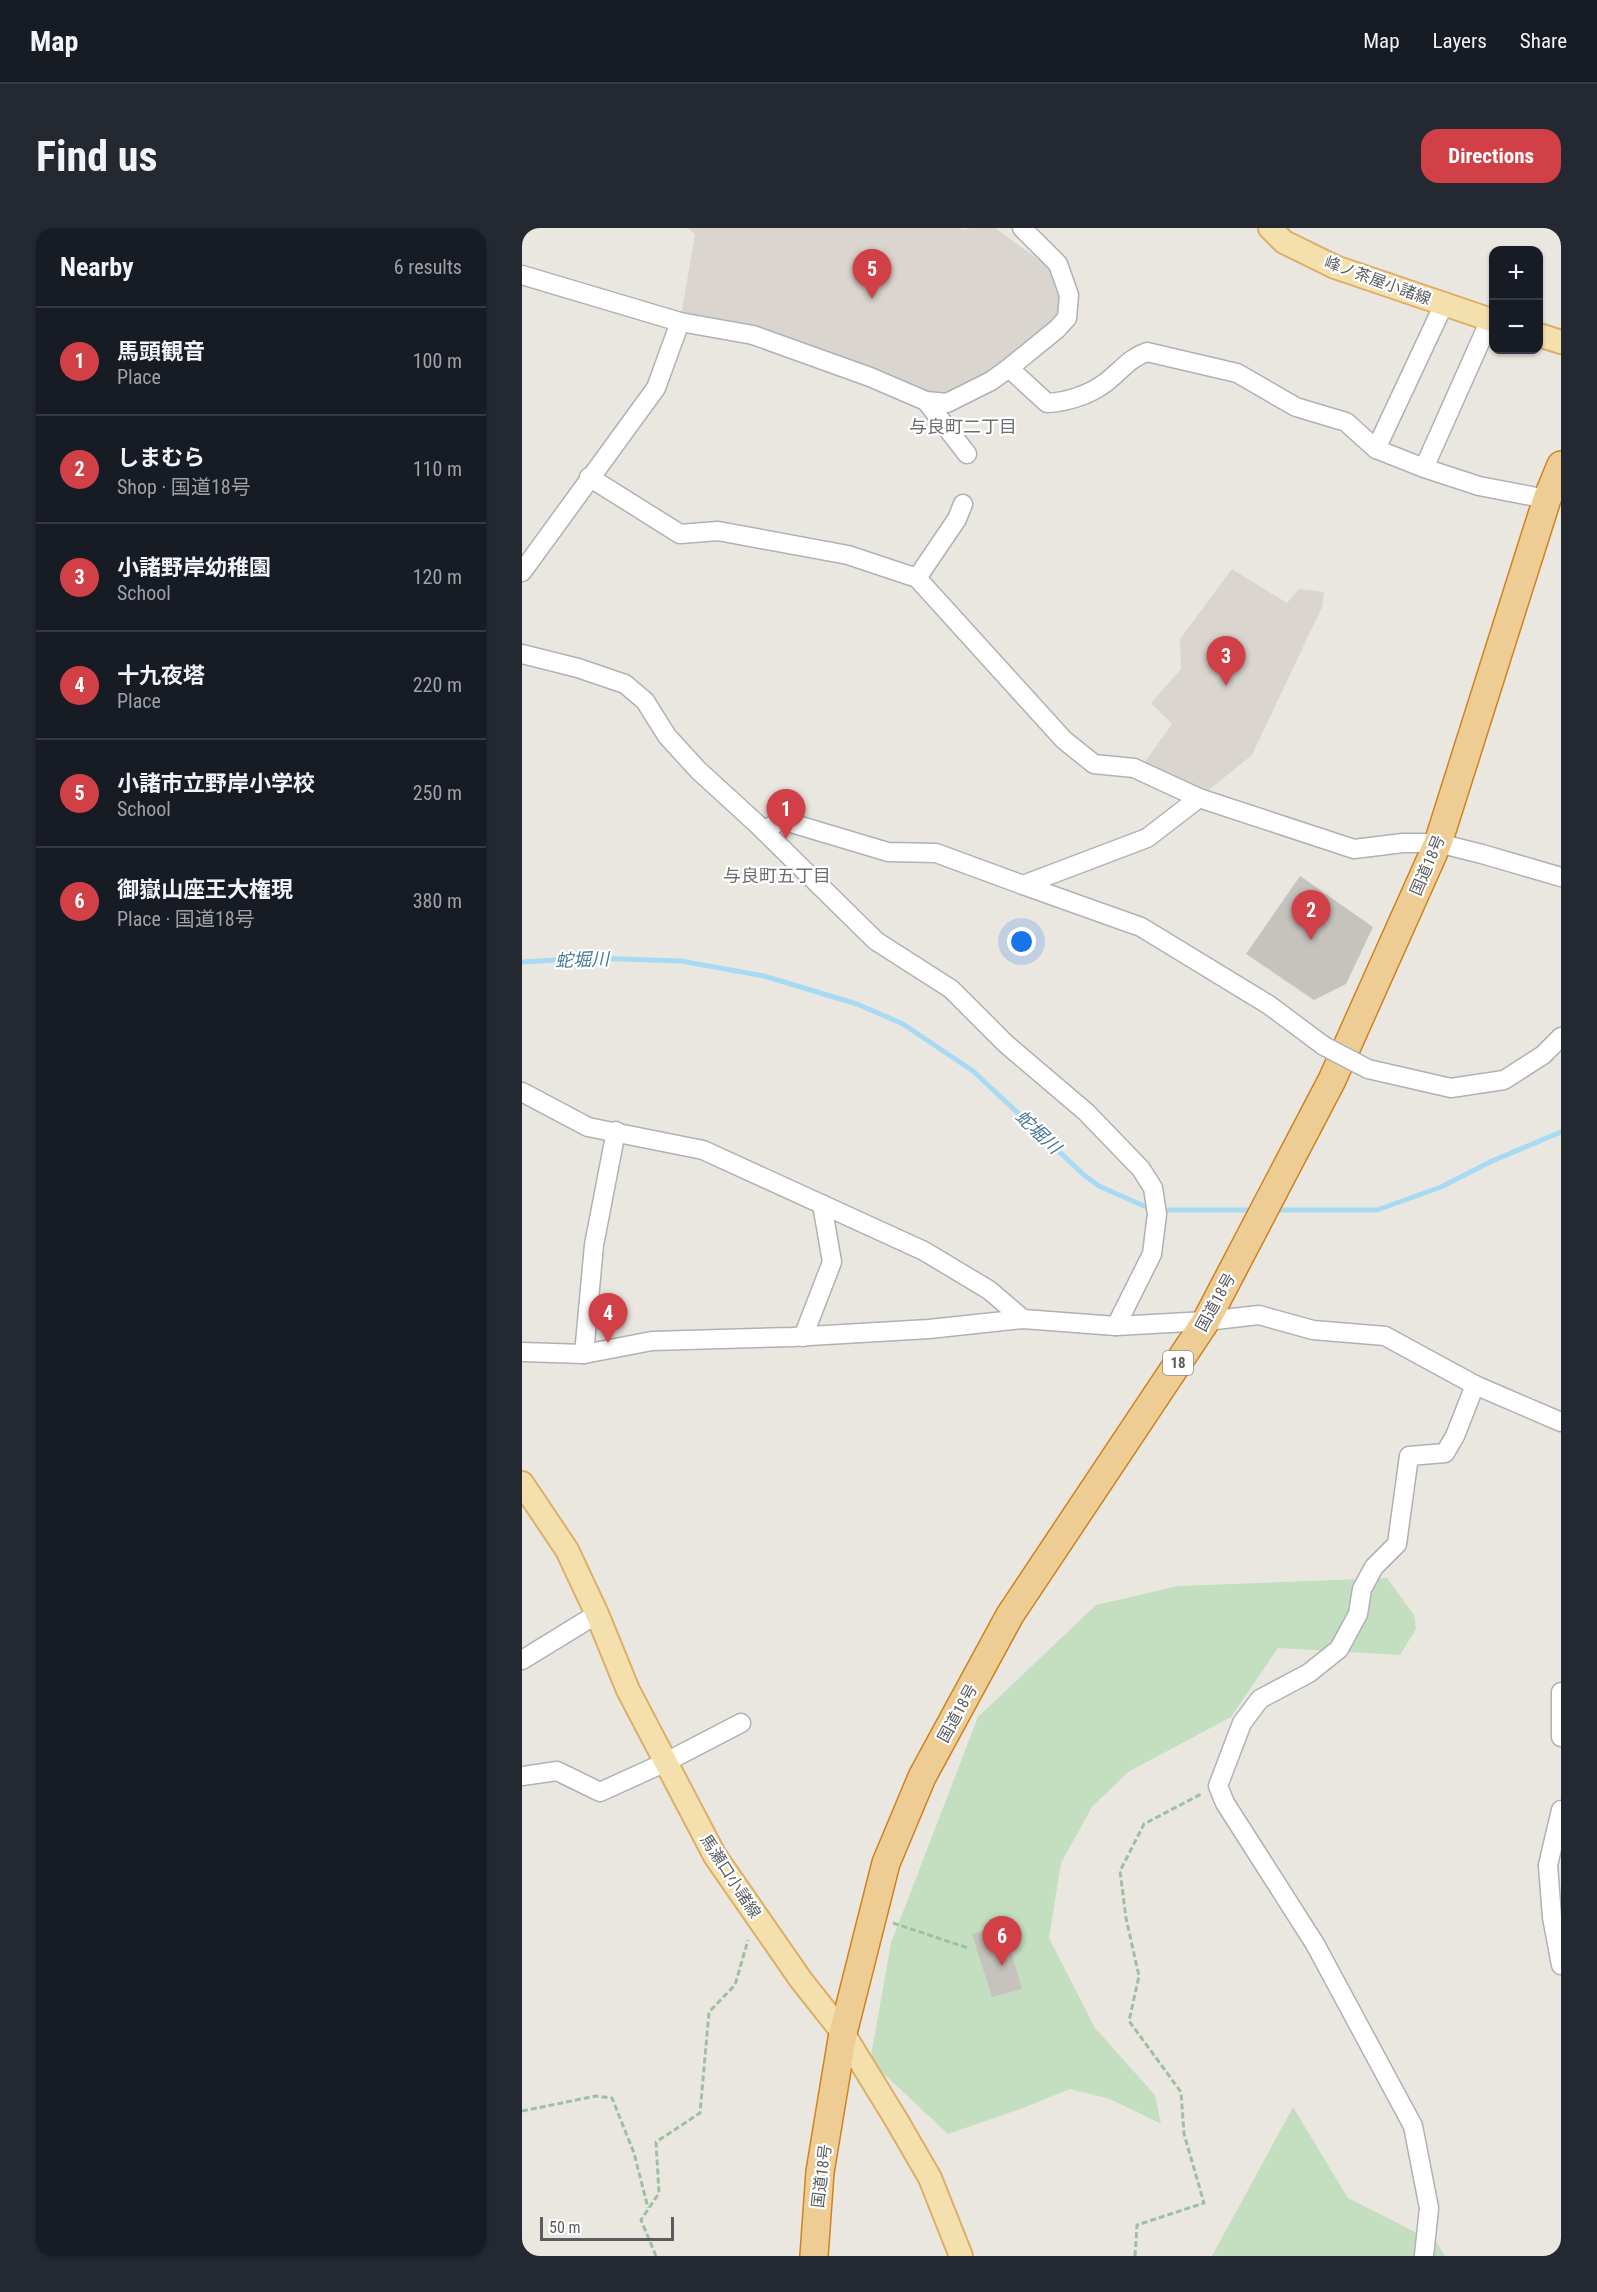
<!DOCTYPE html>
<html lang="en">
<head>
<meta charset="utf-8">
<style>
	:root { --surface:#171b24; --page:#242831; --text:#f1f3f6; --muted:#9ea1a6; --line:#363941; --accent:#d14046 }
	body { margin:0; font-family:"Roboto Condensed","Noto Sans JP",sans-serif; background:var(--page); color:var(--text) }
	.controls { position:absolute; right:18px; top:18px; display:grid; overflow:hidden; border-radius:12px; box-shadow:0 2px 4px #0004 }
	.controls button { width:54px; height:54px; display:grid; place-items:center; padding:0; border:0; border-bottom:2px solid var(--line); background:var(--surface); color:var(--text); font:30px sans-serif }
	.scale { position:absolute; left:18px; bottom:15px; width:134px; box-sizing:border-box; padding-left:6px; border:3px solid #595d60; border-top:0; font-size:16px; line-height:21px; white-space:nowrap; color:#595d60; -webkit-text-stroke:4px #fff; paint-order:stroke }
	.you { position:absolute; left:500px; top:714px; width:21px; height:21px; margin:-15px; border:4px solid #fff; border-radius:50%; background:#1a73e8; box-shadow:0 0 0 9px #1a73e833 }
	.badge { display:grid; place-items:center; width:39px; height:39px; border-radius:50%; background:var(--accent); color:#fff; font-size:20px; font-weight:700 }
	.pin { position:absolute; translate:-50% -50px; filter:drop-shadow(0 2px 3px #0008) }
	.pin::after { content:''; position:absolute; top:32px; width:21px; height:18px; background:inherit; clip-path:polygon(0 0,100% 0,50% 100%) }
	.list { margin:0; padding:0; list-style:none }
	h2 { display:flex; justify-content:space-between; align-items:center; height:78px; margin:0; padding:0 24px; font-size:26px }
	h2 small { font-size:20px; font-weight:400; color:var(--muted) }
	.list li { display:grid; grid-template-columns:39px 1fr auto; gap:18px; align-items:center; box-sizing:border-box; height:108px; padding:0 24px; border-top:2px solid var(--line) }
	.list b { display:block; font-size:22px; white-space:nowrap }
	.list p { margin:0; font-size:20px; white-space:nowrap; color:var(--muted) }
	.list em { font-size:20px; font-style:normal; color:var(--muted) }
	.map { position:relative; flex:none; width:1039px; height:2028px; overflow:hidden; border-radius:18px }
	header { display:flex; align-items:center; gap:36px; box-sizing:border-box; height:84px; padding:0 30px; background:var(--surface); border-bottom:2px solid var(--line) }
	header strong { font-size:28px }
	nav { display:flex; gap:33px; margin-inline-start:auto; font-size:21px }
	.intro { display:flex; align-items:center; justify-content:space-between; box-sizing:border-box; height:144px; padding:0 36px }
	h1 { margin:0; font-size:42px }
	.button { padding:15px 27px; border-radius:18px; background:var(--accent); color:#fff; font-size:21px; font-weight:700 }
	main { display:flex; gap:36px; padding:0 36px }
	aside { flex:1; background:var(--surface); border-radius:18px; box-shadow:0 2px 4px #0004 }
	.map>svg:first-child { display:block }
	.education { fill:#dad6cf }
	.green { fill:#c4dfc0 }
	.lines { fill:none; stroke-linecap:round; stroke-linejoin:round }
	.stream { stroke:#a8dbf3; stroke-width:5 }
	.building { fill:#c6c2be }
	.minor-casing { stroke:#aeb2b5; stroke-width:21 }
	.major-casing { stroke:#deae67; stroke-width:26 }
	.highway-casing { stroke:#cf821d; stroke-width:30 }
	.path { stroke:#9cc1a2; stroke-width:3; stroke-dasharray:6 3; stroke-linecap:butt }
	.minor { stroke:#fff; stroke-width:18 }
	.major { stroke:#f4e0ad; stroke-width:22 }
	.highway { stroke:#eecd94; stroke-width:27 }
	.minor-bridge-casing { stroke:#aeb2b5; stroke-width:21; stroke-linecap:butt }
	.minor-bridge { stroke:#fff; stroke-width:18 }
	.labels { text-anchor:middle; stroke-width:4.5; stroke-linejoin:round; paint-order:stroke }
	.shield { fill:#fff; stroke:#8b8e90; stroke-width:1.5 }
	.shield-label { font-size:15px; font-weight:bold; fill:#595d60 }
	.street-label { font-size:16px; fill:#595d60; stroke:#fff }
	.neighbourhood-label { font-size:18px; fill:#6b6f72; stroke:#fff }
	.water-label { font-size:18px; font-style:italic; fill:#46799a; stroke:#fff }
</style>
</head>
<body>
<header>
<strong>Map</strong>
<nav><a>Map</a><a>Layers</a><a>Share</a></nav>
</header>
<div class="intro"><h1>Find us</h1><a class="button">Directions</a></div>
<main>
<aside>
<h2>Nearby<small>6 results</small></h2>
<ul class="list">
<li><span class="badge">1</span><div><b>馬頭観音</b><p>Place</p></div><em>100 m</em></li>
<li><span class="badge">2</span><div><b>しまむら</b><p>Shop · 国道18号</p></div><em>110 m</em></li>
<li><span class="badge">3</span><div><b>小諸野岸幼稚園</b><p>School</p></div><em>120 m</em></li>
<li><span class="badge">4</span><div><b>十九夜塔</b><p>Place</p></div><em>220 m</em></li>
<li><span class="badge">5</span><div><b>小諸市立野岸小学校</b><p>School</p></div><em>250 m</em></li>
<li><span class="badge">6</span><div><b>御嶽山座王大権現</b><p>Place · 国道18号</p></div><em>380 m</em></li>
</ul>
</aside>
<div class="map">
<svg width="1039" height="2028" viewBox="0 0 1039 2028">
	<rect width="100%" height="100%" fill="#eae7e1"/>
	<!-- education -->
	<g class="education">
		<polygon points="165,0 438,0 441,2 449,0 473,0 541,49 535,101 425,175 158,94 173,6"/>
		<polygon points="710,341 765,375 777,361 802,364 800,379 730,527 677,570 617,542 650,496 629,475 659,441 658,411"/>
	</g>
	<!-- green -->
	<g class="green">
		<polygon points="865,1350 892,1387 894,1401 878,1427 756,1420 709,1489 606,1544 570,1579 539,1635 527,1710 573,1800 633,1867 639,1896 588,1871 548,1861 501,1880 426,1906 348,1833 369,1715 456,1489 574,1377 656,1358"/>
		<polygon points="771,1879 826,1970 915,2015 923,2028 690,2028"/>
	</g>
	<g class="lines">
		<!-- stream -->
		<g class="stream">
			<polyline points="0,734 69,730 159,733 242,748 335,776 381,796 451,843 562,947 577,958 631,982 732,982"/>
			<polyline points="751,982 855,982 919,959 970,933 1039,904"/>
		</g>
	</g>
	<!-- building -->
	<g class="building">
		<polygon points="778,648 851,699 824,756 792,772 724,726"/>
		<polygon points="482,1699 500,1761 470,1769 450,1706"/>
	</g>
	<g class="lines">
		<!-- minor casing -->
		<g class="minor-casing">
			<g id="minor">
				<polyline points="0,47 158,94 231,107 348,149 404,173 425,175 469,153 487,140 535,101 545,90 547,67 536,36 500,0"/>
				<path d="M487,140l38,35c20,-1 42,-8 58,-20 15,-11 24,-25 42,-31l90,21 59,34 50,15 30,27 48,19 55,18 68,13"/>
				<polyline points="404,173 445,226"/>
				<polyline points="854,221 922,76"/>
				<polyline points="902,240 968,92"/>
				<polyline points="67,249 158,306 196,303 326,327 395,350 542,512 572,536 612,540 677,570 832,621 881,615 916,615 960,626 1039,649"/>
				<polyline points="0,344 134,160 158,94"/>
				<polyline points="395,350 435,291 441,276"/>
				<polyline points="0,426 56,440 103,456 123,473 145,508 176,542 235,596 354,713 429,761 484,816 564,884 619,941 631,960 635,986 630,1026 594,1098"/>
				<polyline points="242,603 259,592 366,624 414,625 501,657 625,610 677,570"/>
				<polyline points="501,657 619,699 747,777 802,818"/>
				<polyline points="846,841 929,860 982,852 1021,827 1039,809"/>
				<polyline points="0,864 66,899 181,922 402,1023 467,1062 501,1091"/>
				<polyline points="281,1109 310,1034 300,976"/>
				<polyline points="0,1124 62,1126 130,1113 270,1109 407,1101 501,1091 594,1098 684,1093 737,1087 791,1102 863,1108 953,1157 1039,1194"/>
				<polyline points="62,1126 72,1017 94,903"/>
				<polyline points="0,1432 75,1386"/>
				<polyline points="1039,1464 1039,1509"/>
				<polyline points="0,1548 35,1543 78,1564 144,1534 219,1495"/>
				<polyline points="1039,1582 1026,1637 1030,1689 1039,1737"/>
				<polyline points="902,2028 907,1980 891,1898 793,1716 703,1575 696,1558 720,1495 738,1471 787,1445 817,1421 836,1386 840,1361 852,1339 875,1316 887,1228 923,1225 933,1208 953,1157"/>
			</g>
		</g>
		<!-- major casing -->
		<g class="major-casing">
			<g id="major">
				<polyline points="748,0 762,14 813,39 972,93"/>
				<polyline points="1017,107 1039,114"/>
				<polyline points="0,1255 45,1322 75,1386 106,1462 193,1628 279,1752 321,1805 375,1893 408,1950 439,2028"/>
			</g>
		</g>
		<!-- highway casing -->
		<g class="highway-casing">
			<polyline id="highway" points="292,2028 298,1944 321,1805 364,1635 400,1549 488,1387 684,1093 810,852 916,615 1025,271 1039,237"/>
		</g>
		<!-- path -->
		<g class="path">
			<polyline points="371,1695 446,1720"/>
			<polyline points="0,1883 74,1868 90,1870 112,1925 126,1980"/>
			<polyline points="134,2028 119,1992 137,1965 134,1914 178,1885 187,1784 213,1757 226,1712"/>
			<polyline points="613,2028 615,1997 682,1975 662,1906 659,1864 607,1793 617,1748 604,1690 598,1643 622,1596 681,1565"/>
		</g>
		<!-- minor -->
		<use href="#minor" class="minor"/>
		<!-- major -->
		<use href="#major" class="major"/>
		<!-- highway -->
		<use href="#highway" class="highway"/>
		<!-- minor-bridge casing -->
		<g class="minor-bridge-casing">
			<polyline id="minor-bridge" points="802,818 846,841"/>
		</g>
		<!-- minor-bridge -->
		<use href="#minor-bridge" class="minor-bridge"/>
	</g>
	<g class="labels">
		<!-- shield labels -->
		<rect class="shield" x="641" y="1123" width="30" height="24" rx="4.5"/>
		<g class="shield-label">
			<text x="656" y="1140">18</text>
		</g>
		<!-- street labels -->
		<g class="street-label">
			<text transform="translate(856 52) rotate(20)" y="6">峰ノ茶屋小諸線</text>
			<text transform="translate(905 637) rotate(-67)" y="6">国道18号</text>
			<text transform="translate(693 1074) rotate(-61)" y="6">国道18号</text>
			<text transform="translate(435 1485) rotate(-61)" y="6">国道18号</text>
			<text transform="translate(209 1648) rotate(57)" y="6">馬瀬口小諸線</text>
			<text transform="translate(299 1948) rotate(-83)" y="6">国道18号</text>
		</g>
		<!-- neighbourhood labels -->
		<g class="neighbourhood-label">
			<text x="441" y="205">与良町二丁目</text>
			<text x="255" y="654">与良町五丁目</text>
		</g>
		<!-- water labels -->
		<g class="water-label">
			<text transform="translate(60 732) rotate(-2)" y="6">蛇堀川</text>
			<text transform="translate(516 904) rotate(43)" y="6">蛇堀川</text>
		</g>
	</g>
</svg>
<div class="controls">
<button>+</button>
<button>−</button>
</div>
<div class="scale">50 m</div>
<div class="you"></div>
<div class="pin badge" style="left:264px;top:611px">1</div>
<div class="pin badge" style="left:789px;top:712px">2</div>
<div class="pin badge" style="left:704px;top:458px">3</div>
<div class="pin badge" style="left:86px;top:1115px">4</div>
<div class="pin badge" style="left:350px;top:71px">5</div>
<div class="pin badge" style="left:480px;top:1738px">6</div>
</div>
</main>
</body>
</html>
